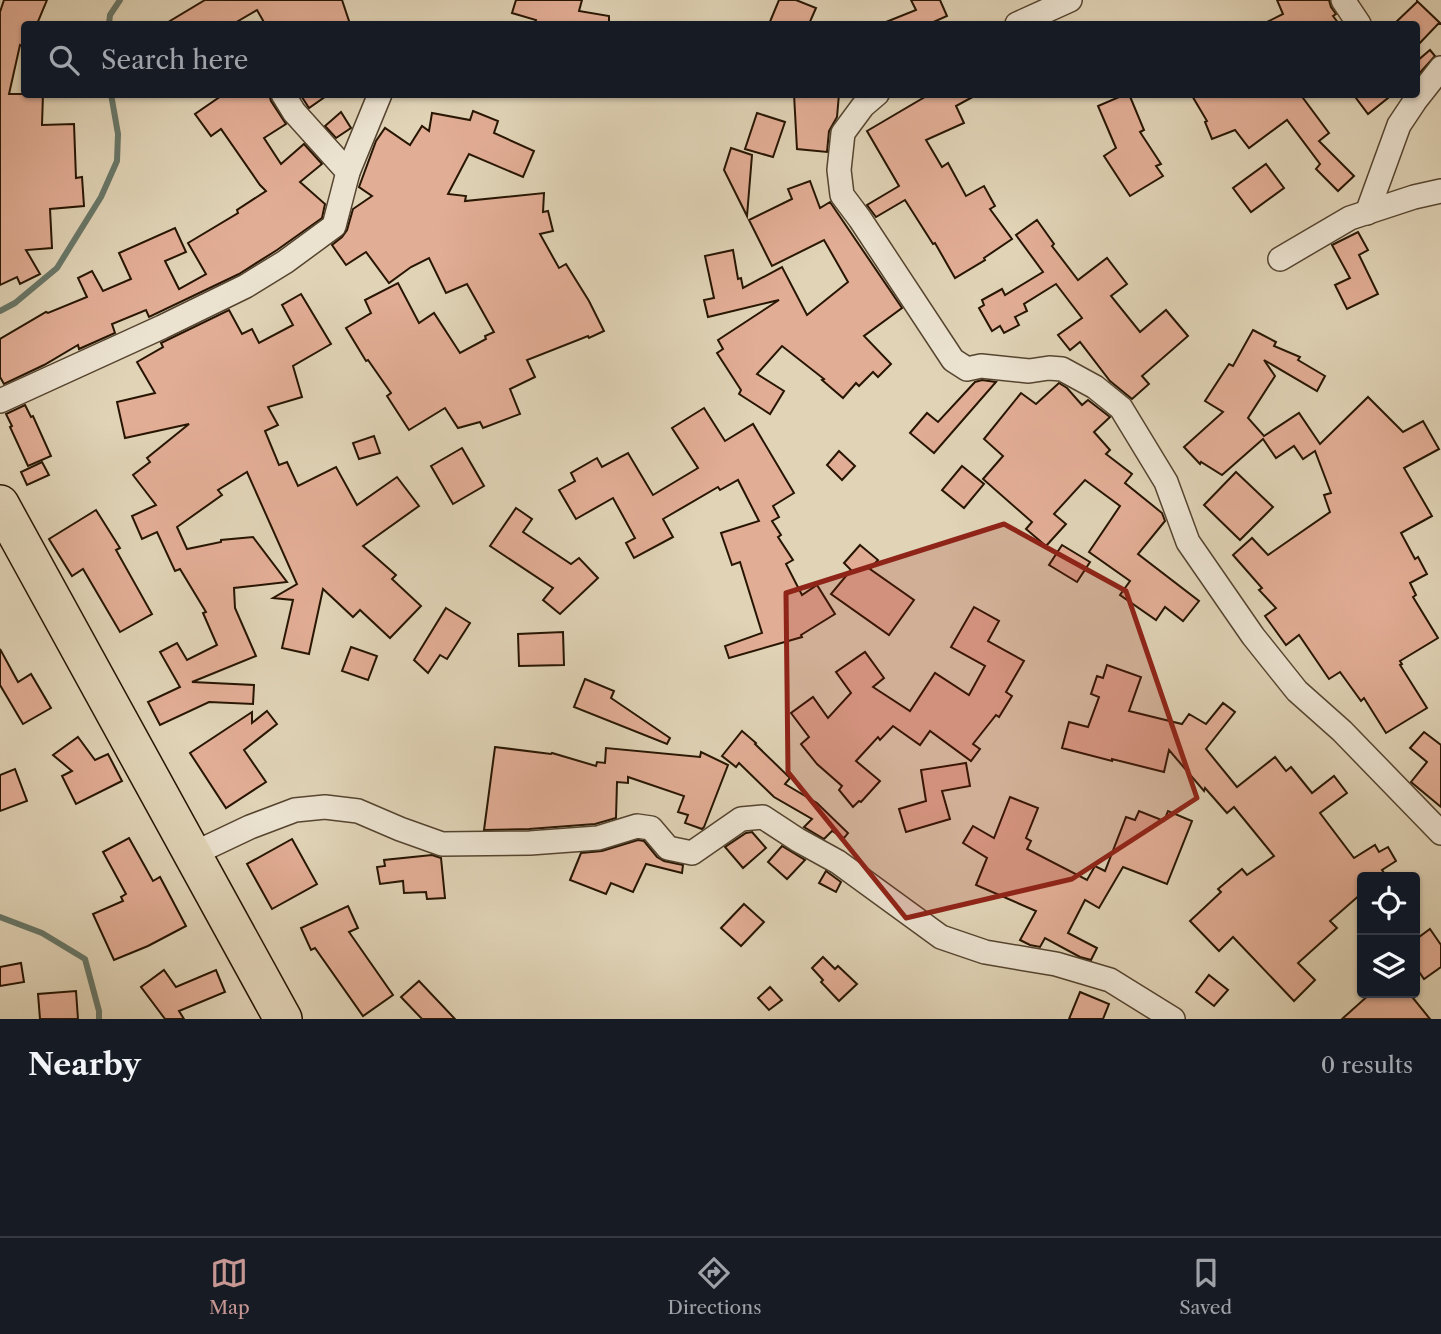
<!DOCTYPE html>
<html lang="en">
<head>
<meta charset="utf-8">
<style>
	:root { --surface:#171b24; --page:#242831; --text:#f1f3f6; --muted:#9ea1a6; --line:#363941; --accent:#c59692 }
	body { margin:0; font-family:"Libre Caslon Text",serif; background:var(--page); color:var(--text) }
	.controls { position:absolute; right:21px; bottom:21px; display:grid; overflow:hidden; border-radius:7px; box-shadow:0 2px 5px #0004 }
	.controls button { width:63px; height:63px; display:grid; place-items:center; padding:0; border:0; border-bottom:2px solid var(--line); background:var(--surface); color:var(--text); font:35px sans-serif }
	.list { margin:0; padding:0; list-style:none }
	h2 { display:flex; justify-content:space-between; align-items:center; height:91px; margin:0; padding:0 28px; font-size:30px }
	h2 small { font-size:23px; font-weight:400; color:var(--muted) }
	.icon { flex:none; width:38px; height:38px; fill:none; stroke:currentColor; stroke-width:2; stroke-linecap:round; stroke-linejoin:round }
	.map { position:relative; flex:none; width:1441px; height:1019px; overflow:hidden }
	.search { position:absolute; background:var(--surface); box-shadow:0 2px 5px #0004; left:21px; right:21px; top:21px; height:77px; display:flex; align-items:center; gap:18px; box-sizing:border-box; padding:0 24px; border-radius:7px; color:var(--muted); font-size:26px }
	.sheet { height:217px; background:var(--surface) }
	nav { display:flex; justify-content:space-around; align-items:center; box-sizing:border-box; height:98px; border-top:2px solid var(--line); background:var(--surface); font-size:19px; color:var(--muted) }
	nav a { display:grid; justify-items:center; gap:4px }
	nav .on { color:var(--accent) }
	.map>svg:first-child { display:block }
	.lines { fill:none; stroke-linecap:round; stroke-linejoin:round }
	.stream { stroke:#687768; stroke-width:6 }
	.building { fill:#e2ad95; stroke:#271502; stroke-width:2 }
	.street-casing { stroke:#55442f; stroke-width:26 }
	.primary-casing { stroke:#271502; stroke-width:40 }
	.street { stroke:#ebe2d0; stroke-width:23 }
	.primary { stroke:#e0d3b6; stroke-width:37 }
	.marked { fill:#8f2418; fill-opacity:0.2; stroke:#8f2418; stroke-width:5; stroke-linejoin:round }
</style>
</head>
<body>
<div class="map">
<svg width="1441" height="1019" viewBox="0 0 1441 1019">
	<rect width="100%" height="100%" fill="#e0d3b6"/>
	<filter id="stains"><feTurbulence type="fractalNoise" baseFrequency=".00286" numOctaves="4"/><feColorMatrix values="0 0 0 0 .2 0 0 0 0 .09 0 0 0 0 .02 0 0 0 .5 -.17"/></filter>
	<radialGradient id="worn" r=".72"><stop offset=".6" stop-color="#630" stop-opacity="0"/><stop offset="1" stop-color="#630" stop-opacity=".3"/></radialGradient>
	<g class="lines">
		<!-- stream -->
		<g class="stream">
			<polyline points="109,24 110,15 120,0"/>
			<polyline points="0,311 15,303 57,268 101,197 117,161 118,134 111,94"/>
			<polyline points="0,917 42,933 85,959 99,1011 99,1019"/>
		</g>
	</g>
	<!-- building -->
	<g class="building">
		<polygon points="4,0 47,0 37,24 24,24 24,47 20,45 9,94 43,94 42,125 74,124 76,178 82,177 84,206 50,209 52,248 26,250 40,274 20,284 17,277 0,285 0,12"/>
		<polygon points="205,0 342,0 350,24 265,24 257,10 233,24 165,24"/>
		<polygon points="516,0 582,0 579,11 609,16 609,24 534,24 536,20 512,13"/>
		<polygon points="779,0 796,0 816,8 809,24 769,24"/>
		<polygon points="911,0 940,0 947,16 929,24 881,24 916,10"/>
		<polygon points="1277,0 1329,0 1331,7 1336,14 1333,16 1339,24 1263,24 1283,14"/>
		<polygon points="1417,1 1441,24 1438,24 1417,46 1417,24 1394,24 1417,2"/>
		<polygon points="1430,50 1435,56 1417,76 1417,61"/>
		<polygon points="224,94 269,94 271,101 286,124 264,138 281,164 304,144 322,164 300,182 325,204 322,218 277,250 239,274 149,317 146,310 112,324 115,333 79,349 78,345 44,365 4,384 0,377 0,339 46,312 48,313 87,297 78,278 92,271 103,291 131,279 119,253 175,228 186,252 165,261 179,289 206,274 188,243 238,213 237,210 266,191 260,185 221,129 211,136 195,114"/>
		<polygon points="300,94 329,94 309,108"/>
		<polygon points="794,94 839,94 837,117 829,131 827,152 797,149"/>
		<polygon points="930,94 978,94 956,106 964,123 926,140 942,167 948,163 966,196 984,186 995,206 990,209 1012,239 984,258 985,260 955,278 935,243 933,244 905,200 876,217 867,205 899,186 867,131"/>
		<polygon points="1126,94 1129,94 1144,130 1140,132 1161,164 1156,166 1163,176 1130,196 1104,156 1116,148 1098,106"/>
		<polygon points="1191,94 1300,94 1329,133 1319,141 1354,176 1338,191 1316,169 1320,164 1287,120 1249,148 1235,130 1212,139 1205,122 1207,121"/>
		<polygon points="1353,94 1393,94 1368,114"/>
		<polygon points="473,111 498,121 494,133 534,151 523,177 469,154 448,194 466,196 465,201 544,193 543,212 548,211 553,231 540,234 559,268 566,264 589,301 604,331 589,338 588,336 527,360 535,377 510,389 520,414 483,428 480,422 458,428 445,408 409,430 387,396 391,393 368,360 366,361 346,328 371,313 365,300 398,283 419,323 434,313 460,353 486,339 485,336 494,332 467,284 446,293 429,258 411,267 389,283 366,252 346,265 332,245 342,237 347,230 353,209 372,196 359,187 376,141 385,128 410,145 422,126 429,131 432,113 470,120"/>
		<polygon points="341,112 351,128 336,138 325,126"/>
		<polygon points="757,113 785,122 773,157 745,149"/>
		<polygon points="731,148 752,155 747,216 724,170"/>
		<polygon points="1266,164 1284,188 1251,212 1233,188"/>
		<polygon points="810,181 820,208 830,202 902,308 864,336 891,364 878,377 873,372 859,386 856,383 843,398 822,380 824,379 782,346 757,374 784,391 770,414 739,394 741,390 717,353 723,349 718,340 779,300 708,317 704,300 714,298 705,256 733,250 738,279 741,278 743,288 782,267 807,315 848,282 824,240 772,266 749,220 792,199 788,189"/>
		<polygon points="1037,220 1054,244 1052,246 1078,280 1107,258 1127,284 1111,296 1140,332 1166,310 1188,336 1142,376 1149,384 1132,399 1110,381 1080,342 1070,350 1058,335 1082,318 1056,284 1024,304 1027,311 1015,317 1019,325 1004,333 1000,326 992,331 979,308 984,305 982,300 1002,289 1005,295 1043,272 1016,235"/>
		<polygon points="1358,232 1368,250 1359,255 1378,294 1347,309 1335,285 1350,278 1332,245"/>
		<polygon points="301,294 331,344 293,366 302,397 268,407 278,425 265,431 279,465 287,462 298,486 336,467 357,505 397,477 419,506 363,546 396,575 392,579 421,606 390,638 360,610 353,617 323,589 309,654 282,648 293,600 273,598 297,584 247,472 218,490 222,495 177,527 187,549 221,542 221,540 253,537 287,582 234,588 235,608 256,656 192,682 254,685 253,704 209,702 160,725 148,702 180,687 160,652 177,643 187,660 217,645 203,613 206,612 180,569 175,571 157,532 142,539 132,516 156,505 133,475 150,462 147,458 189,424 125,438 117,402 155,393 137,362 163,347 161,343 229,310 242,334 252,329 259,343 293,325 282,305"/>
		<polygon points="1253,330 1276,342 1274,346 1300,357 1298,360 1325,376 1317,391 1264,360 1275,376 1248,418 1264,436 1299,413 1320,444 1368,397 1403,432 1423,421 1439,449 1404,468 1432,516 1401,533 1415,559 1418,557 1427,574 1410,583 1416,595 1413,597 1438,638 1400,661 1402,664 1400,665 1427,708 1386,733 1364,698 1361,701 1340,672 1329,679 1299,635 1286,645 1265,616 1276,608 1259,590 1262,588 1233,555 1252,538 1268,555 1330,512 1324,495 1331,493 1315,451 1303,459 1294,446 1276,458 1263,439 1222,475 1201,462 1200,464 1184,447 1223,412 1205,401 1229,364 1233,366"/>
		<polygon points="982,380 996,382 934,453 910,433 927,413 938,422 975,382"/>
		<polygon points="1059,383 1067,388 1082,405 1088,400 1110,417 1094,432 1110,450 1106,454 1132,474 1125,483 1162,513 1165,521 1138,554 1199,601 1183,621 1165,607 1156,620 1120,595 1130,581 1089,552 1120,506 1085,480 1054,514 1066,524 1046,546 1026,529 1032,522 983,479 1003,456 984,439 1021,393 1036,404"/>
		<polygon points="25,405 31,417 33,416 51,456 28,466 10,427 12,426 6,414"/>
		<polygon points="704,408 725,441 753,424 794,493 773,506 779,517 772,521 781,535 778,537 793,560 786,564 802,595 817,585 835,614 801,635 802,637 729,658 725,646 762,633 740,562 732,565 721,533 759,521 738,480 720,490 718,487 663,519 673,537 634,558 626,543 635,538 613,498 576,519 559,490 575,481 571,473 597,458 602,467 628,453 653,495 698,468 672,428"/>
		<polygon points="374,436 380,453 359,459 353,443"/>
		<polygon points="462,448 484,486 453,504 431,466"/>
		<polygon points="839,451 855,466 842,480 827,465"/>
		<polygon points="42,462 49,475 27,485 21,472"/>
		<polygon points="962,466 984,484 964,508 942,490"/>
		<polygon points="1236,472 1273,507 1240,540 1204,505"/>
		<polygon points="516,508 532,519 523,532 571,564 579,558 598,578 560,614 543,600 553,588 490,546"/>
		<polygon points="96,510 120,548 116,550 152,614 120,632 83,569 72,576 49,539"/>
		<polygon points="860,545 878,560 870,569 914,600 889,635 831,594 851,570 844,563"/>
		<polygon points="1062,545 1090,562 1077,582 1049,565"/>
		<polygon points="974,607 999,621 988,641 1024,661 1006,692 1012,696 999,717 996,715 973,744 980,749 971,761 930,731 920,745 893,726 880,740 878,737 856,761 880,781 861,802 859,801 853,807 839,790 842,786 817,764 801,744 809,737 791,713 813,697 828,718 851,693 836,672 865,652 884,678 873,687 910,711 935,673 969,695 985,666 951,647"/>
		<polygon points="446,608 470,623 447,659 440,655 428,673 414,660"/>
		<polygon points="563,632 564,665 519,666 518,634"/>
		<polygon points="351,647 377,656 368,680 342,671"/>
		<polygon points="0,649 18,682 31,674 51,708 23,724 0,685"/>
		<polygon points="1107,665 1141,677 1129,711 1182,724 1189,714 1206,724 1223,703 1235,712 1206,749 1237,787 1275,757 1286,771 1291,767 1312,793 1334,776 1347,793 1320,813 1354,858 1375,845 1379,852 1388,847 1396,861 1382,870 1387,877 1362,877 1362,893 1330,921 1337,928 1298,963 1315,980 1294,1001 1233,937 1219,951 1190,921 1221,892 1218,889 1242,869 1247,875 1274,856 1234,807 1227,813 1205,788 1204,791 1169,750 1164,772 1112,759 1112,761 1062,748 1069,722 1088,727 1099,697 1091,694 1097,676 1103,678"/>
		<polygon points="585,679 614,691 611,698 670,738 667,744 574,707"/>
		<polygon points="267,711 277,724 244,750 266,782 226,808 190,753 252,712 252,723"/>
		<polygon points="742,731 756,743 755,744 790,778 785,784 817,803 848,833 844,838 832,831 824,839 804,827 812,819 774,797 739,763 736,767 722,756"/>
		<polygon points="1424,732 1441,745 1441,807 1411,782 1427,762 1410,748"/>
		<polygon points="78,737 95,760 108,754 122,781 76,804 62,776 72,771 53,755"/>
		<polygon points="495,747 551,754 552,753 596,766 597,762 605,763 606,748 700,757 701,752 728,765 704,827 702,829 685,823 688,815 678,812 684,796 628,777 628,783 617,782 616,818 595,824 529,829 484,830"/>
		<polygon points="966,763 970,786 942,791 950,819 906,832 899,809 926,801 921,770"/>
		<polygon points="15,769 27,801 0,811 0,775"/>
		<polygon points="1010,797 1038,808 1026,838 1031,841 1027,849 1087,880 1095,866 1105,871 1126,817 1135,820 1139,811 1164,821 1168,811 1192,821 1167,884 1123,867 1099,908 1085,900 1068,933 1097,948 1091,960 1080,957 1045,938 1040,947 1030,945 1020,940 1036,911 976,885 987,858 963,843 973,826 994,838"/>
		<polygon points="752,832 766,848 743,868 725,847 746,833"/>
		<polygon points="129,838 153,881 160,877 186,926 148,946 114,960 93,914 123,901 121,897 126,894 103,852"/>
		<polygon points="292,839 317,884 272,909 247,864"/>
		<polygon points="638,840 644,841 657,857 664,861 683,865 682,873 646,864 633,892 611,883 606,894 570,880 581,853 602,851"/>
		<polygon points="782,846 805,860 787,879 768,862"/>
		<polygon points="432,855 441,858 445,898 427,899 426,892 404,893 403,881 380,884 377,867 385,866 384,860"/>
		<polygon points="826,871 841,882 836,892 819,883"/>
		<polygon points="744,904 764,922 741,946 721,928"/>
		<polygon points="348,906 358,928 349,932 393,995 363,1016 315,948 311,950 301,928"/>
		<polygon points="1430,929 1441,945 1441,967 1424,979 1415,966 1415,940"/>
		<polygon points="823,957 835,969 838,966 857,984 839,1001 821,982 823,980 812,968"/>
		<polygon points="21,963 24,982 0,986 0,967"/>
		<polygon points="164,970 176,987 216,970 225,992 179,1011 184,1019 165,1019 141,987"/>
		<polygon points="1209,975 1228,990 1214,1006 1196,992"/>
		<polygon points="419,981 455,1019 422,1019 401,997"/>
		<polygon points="770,987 782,1000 769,1010 758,998"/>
		<polygon points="76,991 78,1019 40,1019 38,994"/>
		<polygon points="1080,992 1109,1004 1103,1019 1069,1019"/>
		<polygon points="1371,993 1409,993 1430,1019 1342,1019"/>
	</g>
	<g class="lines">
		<!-- street casing -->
		<g class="street-casing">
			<g id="street">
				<polyline points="1343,0 1359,24"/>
				<polyline points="1017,24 1070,0"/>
				<polyline points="283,94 294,112 348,172"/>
				<polyline points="877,94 863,106 843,133 839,170 842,195 860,219 953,360 967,369 981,366 1029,371 1049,368 1062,369 1095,387 1121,408 1166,482 1188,542 1253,636 1297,691 1342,731 1441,833"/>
				<polyline points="1367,213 1399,125 1415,101 1441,68"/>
				<polyline points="1280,259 1350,218 1414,197 1441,191"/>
				<polyline points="0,401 162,327 246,286 285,262 334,226 348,172 380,94"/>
				<polyline points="193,854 250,827 295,810 325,807 358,811 400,829 442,844 530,843 598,838 637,826 651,828 668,848 692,853 741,819 763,817 798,840 838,862 941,937 985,952 1056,964 1110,980 1173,1019"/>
			</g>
		</g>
		<!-- primary casing -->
		<g class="primary-casing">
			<polyline id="primary" points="0,504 283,1019"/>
		</g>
		<!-- street -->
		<use href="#street" class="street"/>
		<!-- primary -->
		<use href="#primary" class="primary"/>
	</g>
	<!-- marked area -->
	<path class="marked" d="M1004,524l122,67 71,207 -125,81 -166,39 -118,-146 -2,-179z"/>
	<rect width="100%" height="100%" filter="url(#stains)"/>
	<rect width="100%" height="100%" fill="url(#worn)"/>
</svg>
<div class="controls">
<button><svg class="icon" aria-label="locate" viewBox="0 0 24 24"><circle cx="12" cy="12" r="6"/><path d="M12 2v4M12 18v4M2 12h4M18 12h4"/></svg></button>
<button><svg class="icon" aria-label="layers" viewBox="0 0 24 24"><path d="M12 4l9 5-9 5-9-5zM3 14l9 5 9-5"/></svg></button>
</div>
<div class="search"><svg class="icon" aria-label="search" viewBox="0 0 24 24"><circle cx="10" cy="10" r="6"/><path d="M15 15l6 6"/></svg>Search here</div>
</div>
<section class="sheet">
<h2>Nearby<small>0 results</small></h2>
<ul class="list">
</ul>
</section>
<nav>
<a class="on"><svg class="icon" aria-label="map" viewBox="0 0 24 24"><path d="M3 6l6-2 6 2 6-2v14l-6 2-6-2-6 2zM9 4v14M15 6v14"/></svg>Map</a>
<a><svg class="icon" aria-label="directions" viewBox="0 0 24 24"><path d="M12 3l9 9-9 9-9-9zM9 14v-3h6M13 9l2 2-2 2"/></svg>Directions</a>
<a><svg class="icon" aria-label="saved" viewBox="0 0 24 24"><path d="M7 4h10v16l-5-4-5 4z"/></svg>Saved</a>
</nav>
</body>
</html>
